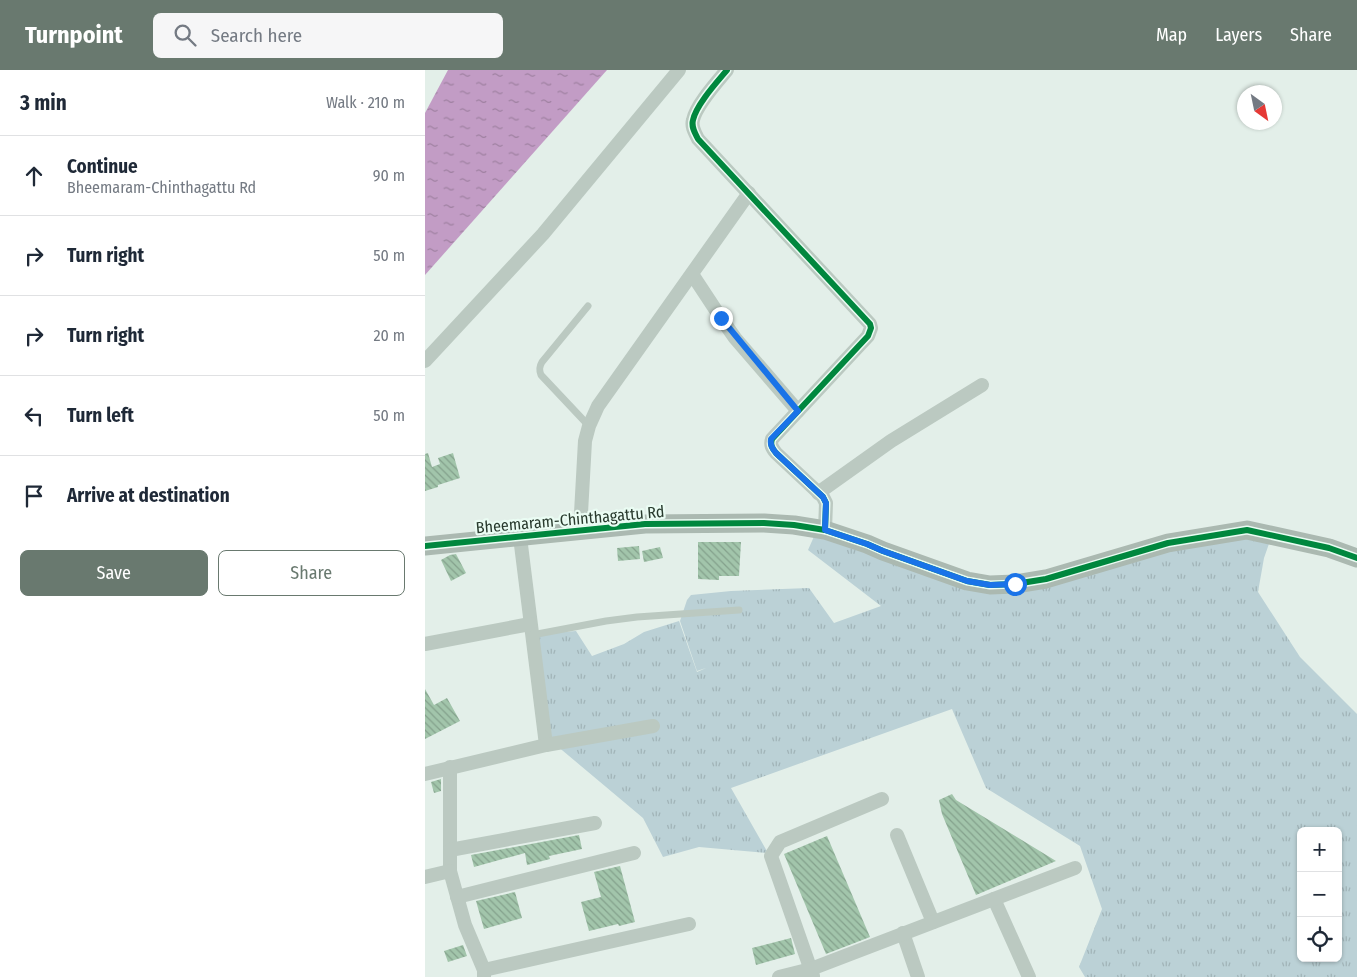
<!DOCTYPE html>
<html lang="en">
<head>
<meta charset="utf-8">
<style>
	:root { --surface:#fff; --page:#f6f6f7; --text:#1f2937; --muted:#747a83; --line:#e0e1e3; --accent:#69796f }
	body { margin:0; font-family:"Fira Sans Condensed",sans-serif; background:var(--page); color:var(--text) }
	.controls { position:absolute; right:15px; bottom:15px; display:grid; overflow:hidden; border-radius:8px; box-shadow:0 1px 4px #0004 }
	.controls button { width:45px; height:45px; display:grid; place-items:center; padding:0; border:0; border-bottom:1px solid var(--line); background:var(--surface); color:var(--text); font:25px sans-serif }
	.compass { position:absolute; left:812px; top:15px; width:45px; height:45px; border-radius:50%; background:var(--surface); box-shadow:0 1px 4px #0004; rotate:147deg }
	.stop { position:absolute; width:15px; height:15px; margin:-11px; border:4px solid #1a73e8; border-radius:50%; background:#fff }
	.stop.end { background:#1a73e8; border-color:#fff; box-shadow:0 1px 5px #0008 }
	.list { margin:0; padding:0; list-style:none }
	h2 { display:flex; justify-content:space-between; align-items:center; height:65px; margin:0; padding:0 20px; font-size:21px }
	h2 small { font-size:16px; font-weight:400; color:var(--muted) }
	.list li { display:grid; grid-template-columns:32px 1fr auto; gap:15px; align-items:center; box-sizing:border-box; height:80px; padding:0 20px; border-top:1px solid var(--line) }
	.list b { display:block; font-size:19px; white-space:nowrap }
	.list p { margin:0; font-size:16px; white-space:nowrap; color:var(--muted) }
	.list em { font-size:16px; font-style:normal; color:var(--muted) }
	.actions { display:flex; gap:10px; padding:15px 20px }
	.actions a { flex:1; padding:11px 0; border:1px solid var(--accent); border-radius:8px; text-align:center; font-size:18px; color:var(--accent) }
	.actions .main { background:var(--accent); color:#fff }
	.icon { flex:none; width:28px; height:28px; fill:none; stroke:currentColor; stroke-width:2; stroke-linecap:round; stroke-linejoin:round }
	.map { position:relative; flex:none; width:932px; height:907px; overflow:hidden }
	header { display:flex; align-items:center; gap:30px; box-sizing:border-box; height:70px; padding:0 25px; background:var(--accent); color:#fff }
	header strong { font-size:24px }
	nav { display:flex; gap:28px; margin-inline-start:auto; font-size:18px }
	.search { width:350px; height:45px; background:var(--page); display:flex; align-items:center; gap:12px; box-sizing:border-box; padding:0 18px; border-radius:8px; color:var(--muted); font-size:19px }
	main { display:flex }
	aside { flex:1; background:var(--surface) }
	.map>svg:first-child { display:block }
	.grass { fill:url(#grass-tufts); fill-rule:evenodd }
	.water { fill:url(#water-ripples) }
	.building { fill:url(#building-back-hatch) }
	.lines { fill:none; stroke-linecap:round; stroke-linejoin:round }
	.lane { stroke:#bbc9c1; stroke-width:7 }
	.street { stroke:#bbc9c1; stroke-width:14 }
	.secondary { stroke:#abb9b1; stroke-width:19 }
	.cycleway-casing { stroke:#eafcf3; stroke-width:9 }
	.cycleway { stroke:#00873e; stroke-width:6 }
	.route { stroke:#1a73e8; stroke-width:6 }
	.labels { text-anchor:middle; stroke-width:4.5; stroke-linejoin:round; paint-order:stroke }
	.street-label { font-size:16px; fill:#283a2d; stroke:#eafcf3 }
</style>
</head>
<body>
<header>
<strong>Turnpoint</strong>
<div class="search"><svg class="icon" aria-label="search" viewBox="0 0 24 24"><circle cx="10" cy="10" r="6"/><path d="M15 15l6 6"/></svg>Search here</div>
<nav><a>Map</a><a>Layers</a><a>Share</a></nav>
</header>
<main>
<aside>
<h2>3 min<small>Walk · 210 m</small></h2>
<ul class="list">
<li><svg class="icon" aria-label="ahead" viewBox="0 0 24 24"><path d="M12 20V5M6 11l6-6 6 6"/></svg><div><b>Continue</b><p>Bheemaram-Chinthagattu Rd</p></div><em>90 m</em></li>
<li><svg class="icon" aria-label="right" viewBox="0 0 24 24"><path d="M7 20v-9h11M14 6l5 5-5 5"/></svg><div><b>Turn right</b></div><em>50 m</em></li>
<li><svg class="icon" aria-label="right" viewBox="0 0 24 24"><path d="M7 20v-9h11M14 6l5 5-5 5"/></svg><div><b>Turn right</b></div><em>20 m</em></li>
<li><svg class="icon" aria-label="left" viewBox="0 0 24 24"><path d="M17 20v-9H6M10 6l-5 5 5 5"/></svg><div><b>Turn left</b></div><em>50 m</em></li>
<li><svg class="icon" aria-label="arrive" viewBox="0 0 24 24"><path d="M6 21V4h12l-3 4 3 4H6"/></svg><div><b>Arrive at destination</b></div></li>
</ul>
<div class="actions"><a class="main">Save</a><a>Share</a></div>
</aside>
<div class="map">
<svg width="932" height="907" viewBox="0 0 932 907">
	<defs>
		<pattern id="grass-tufts" width="24" height="20" patternUnits="userSpaceOnUse" patternTransform="scale(1.25)"><rect width="24" height="20" fill="#bbd1d6"/><path d="M3 7l-1-3M5 7V3M7 7l1-3M15 17l-1-3M17 17v-4M19 17l1-3" fill="none" stroke="#a1b4b8"/></pattern>
		<pattern id="water-ripples" width="26" height="14" patternUnits="userSpaceOnUse" patternTransform="scale(1.25)"><rect width="26" height="14" fill="#c29cc5"/><path d="M2 4q2-2 4 0t4 0M15 11q2-2 4 0t4 0" fill="none" stroke="#9e80a0"/></pattern>
		<pattern id="building-back-hatch" width="6" height="6" patternUnits="userSpaceOnUse" patternTransform="scale(1.25)"><rect width="6" height="6" fill="#a2c5ab"/><path d="M-1 5l2 2M0 0l6 6M5-1l2 2" fill="none" stroke="#84a18c"/></pattern>
	</defs>
	<rect width="100%" height="100%" fill="#e3efe9"/>
	<!-- grass -->
	<path class="grass" d="M391,462l169,58 260,-57 26,5 -7,20 -6,34 42,65 57,57v263h-272l-6,-10 23,-58 -22,-63 -94,-58 -34,-79 -221,79 37,65 -69,-6 -36,10 -20,-39 -93,-78 -13,-106 39,-3 16,25 32,-12 20,-12 35,-11 18,51 9,-4 -9,3 -17,-50 7,-21 4,-5 40,-4 78,-3 25,35 47,-17 -73,-56zM876,761h37v127h-37z"/>
	<!-- water -->
	<polygon class="water" points="23,0 182,0 0,205 0,43"/>
	<!-- building -->
	<g class="building">
		<polygon points="3,383 7,397 15,394 13,388 28,383 35,408 13,415 13,417 0,421 0,384"/>
		<polygon points="273,472 316,472 314,506 294,506 294,510 273,509"/>
		<polygon points="214,476 215,489 193,491 192,478"/>
		<polygon points="235,477 238,488 219,492 217,481"/>
		<polygon points="31,484 41,503 26,511 16,490 25,485"/>
		<polygon points="0,619 9,635 22,628 35,651 0,669"/>
		<polygon points="16,709 16,721 9,723 6,712"/>
		<polygon points="527,724 531,730 631,791 551,825 517,744 514,730"/>
		<polygon points="154,765 157,779 124,786 125,789 102,795 100,783 49,797 46,785"/>
		<polygon points="402,766 445,867 401,884 359,784"/>
		<polygon points="195,796 210,852 194,856 193,854 164,861 156,832 176,827 169,802"/>
		<polygon points="90,822 97,848 59,859 51,831"/>
		<polygon points="366,868 370,884 331,895 327,878"/>
		<polygon points="38,875 42,886 23,892 19,881"/>
	</g>
	<g class="lines">
		<!-- lane -->
		<g class="lane">
			<path d="M163,236l-46,56c-3,5 -3,8 -1,13l48,51"/>
			<polyline points="107,565 181,551 212,547 314,540"/>
		</g>
		<!-- street -->
		<g class="street">
			<path d="M302,0c-10,12 -31,35 -34,50 -2,7 2,13 5,19l172,185 1,4 -3,8 -96,103c-2,6 0,9 4,14l47,44 3,6 -1,27"/>
			<polyline points="267,204 296,248 310,268 373,341"/>
			<polyline points="0,291 118,164 254,0"/>
			<polyline points="393,423 466,371 557,315"/>
			<polyline points="155,461 160,371 164,356 173,336 324,123"/>
			<polyline points="95,467 121,675"/>
			<polyline points="0,574 105,554"/>
			<polyline points="25,697 25,801 40,855 59,900 59,907"/>
			<polyline points="0,704 121,675 228,656"/>
			<polyline points="472,765 508,852"/>
			<polyline points="25,780 170,753"/>
			<polyline points="0,807 25,801"/>
			<polyline points="32,827 209,783"/>
			<polyline points="569,829 604,907"/>
			<polyline points="478,863 493,907"/>
			<polyline points="59,900 264,854"/>
			<polyline points="388,906 346,786 355,772 457,729"/>
			<polyline points="354,907 386,899 650,798"/>
		</g>
		<!-- secondary -->
		<polyline class="secondary" points="0,476 220,454 339,453 369,455 400,460 442,474 458,481 542,511 565,515 590,514 621,509 743,473 822,460 904,478 932,488"/>
		<!-- cycleway casing -->
		<g class="cycleway-casing">
			<g id="cycleway">
				<path d="M302,0c-10,12 -31,35 -34,50 -2,7 2,13 5,19l172,185 1,4 -3,8 -96,103c-2,6 0,9 4,14l47,44 3,6 -1,27"/>
				<polyline points="0,476 220,454 339,453 369,455 400,460 442,474 458,481 542,511 565,515 590,514 621,509 743,473 822,460 904,478 932,488"/>
			</g>
		</g>
		<!-- cycleway -->
		<use href="#cycleway" class="cycleway"/>
	</g>
	<g class="lines">
		<!-- route -->
		<path class="route" d="M296,248l77,93 -27,28c-1,6 1,9 5,14l47,44 3,6 -1,27 42,14 16,7 84,30 23,4 25,-1"/>
	</g>
	<g class="labels">
		<!-- street labels -->
		<g class="street-label">
			<text transform="translate(145 449) rotate(-5)" y="6">Bheemaram-Chinthagattu Rd</text>
		</g>
	</g>
</svg>
<div class="controls">
<button>+</button>
<button>−</button>
<button><svg class="icon" aria-label="locate" viewBox="0 0 24 24"><circle cx="12" cy="12" r="6"/><path d="M12 2v4M12 18v4M2 12h4M18 12h4"/></svg></button>
</div>
<svg class="compass" viewBox="-18 -18 36 36"><path d="M0-13l5 13h-10z" fill="#e53935"/><path d="M0 13l5-13h-10z" fill="#747a83"/></svg>
<div class="stop" style="left:590px;top:514px"></div>
<div class="stop end" style="left:296px;top:248px"></div>
</div>
</main>
</body>
</html>
